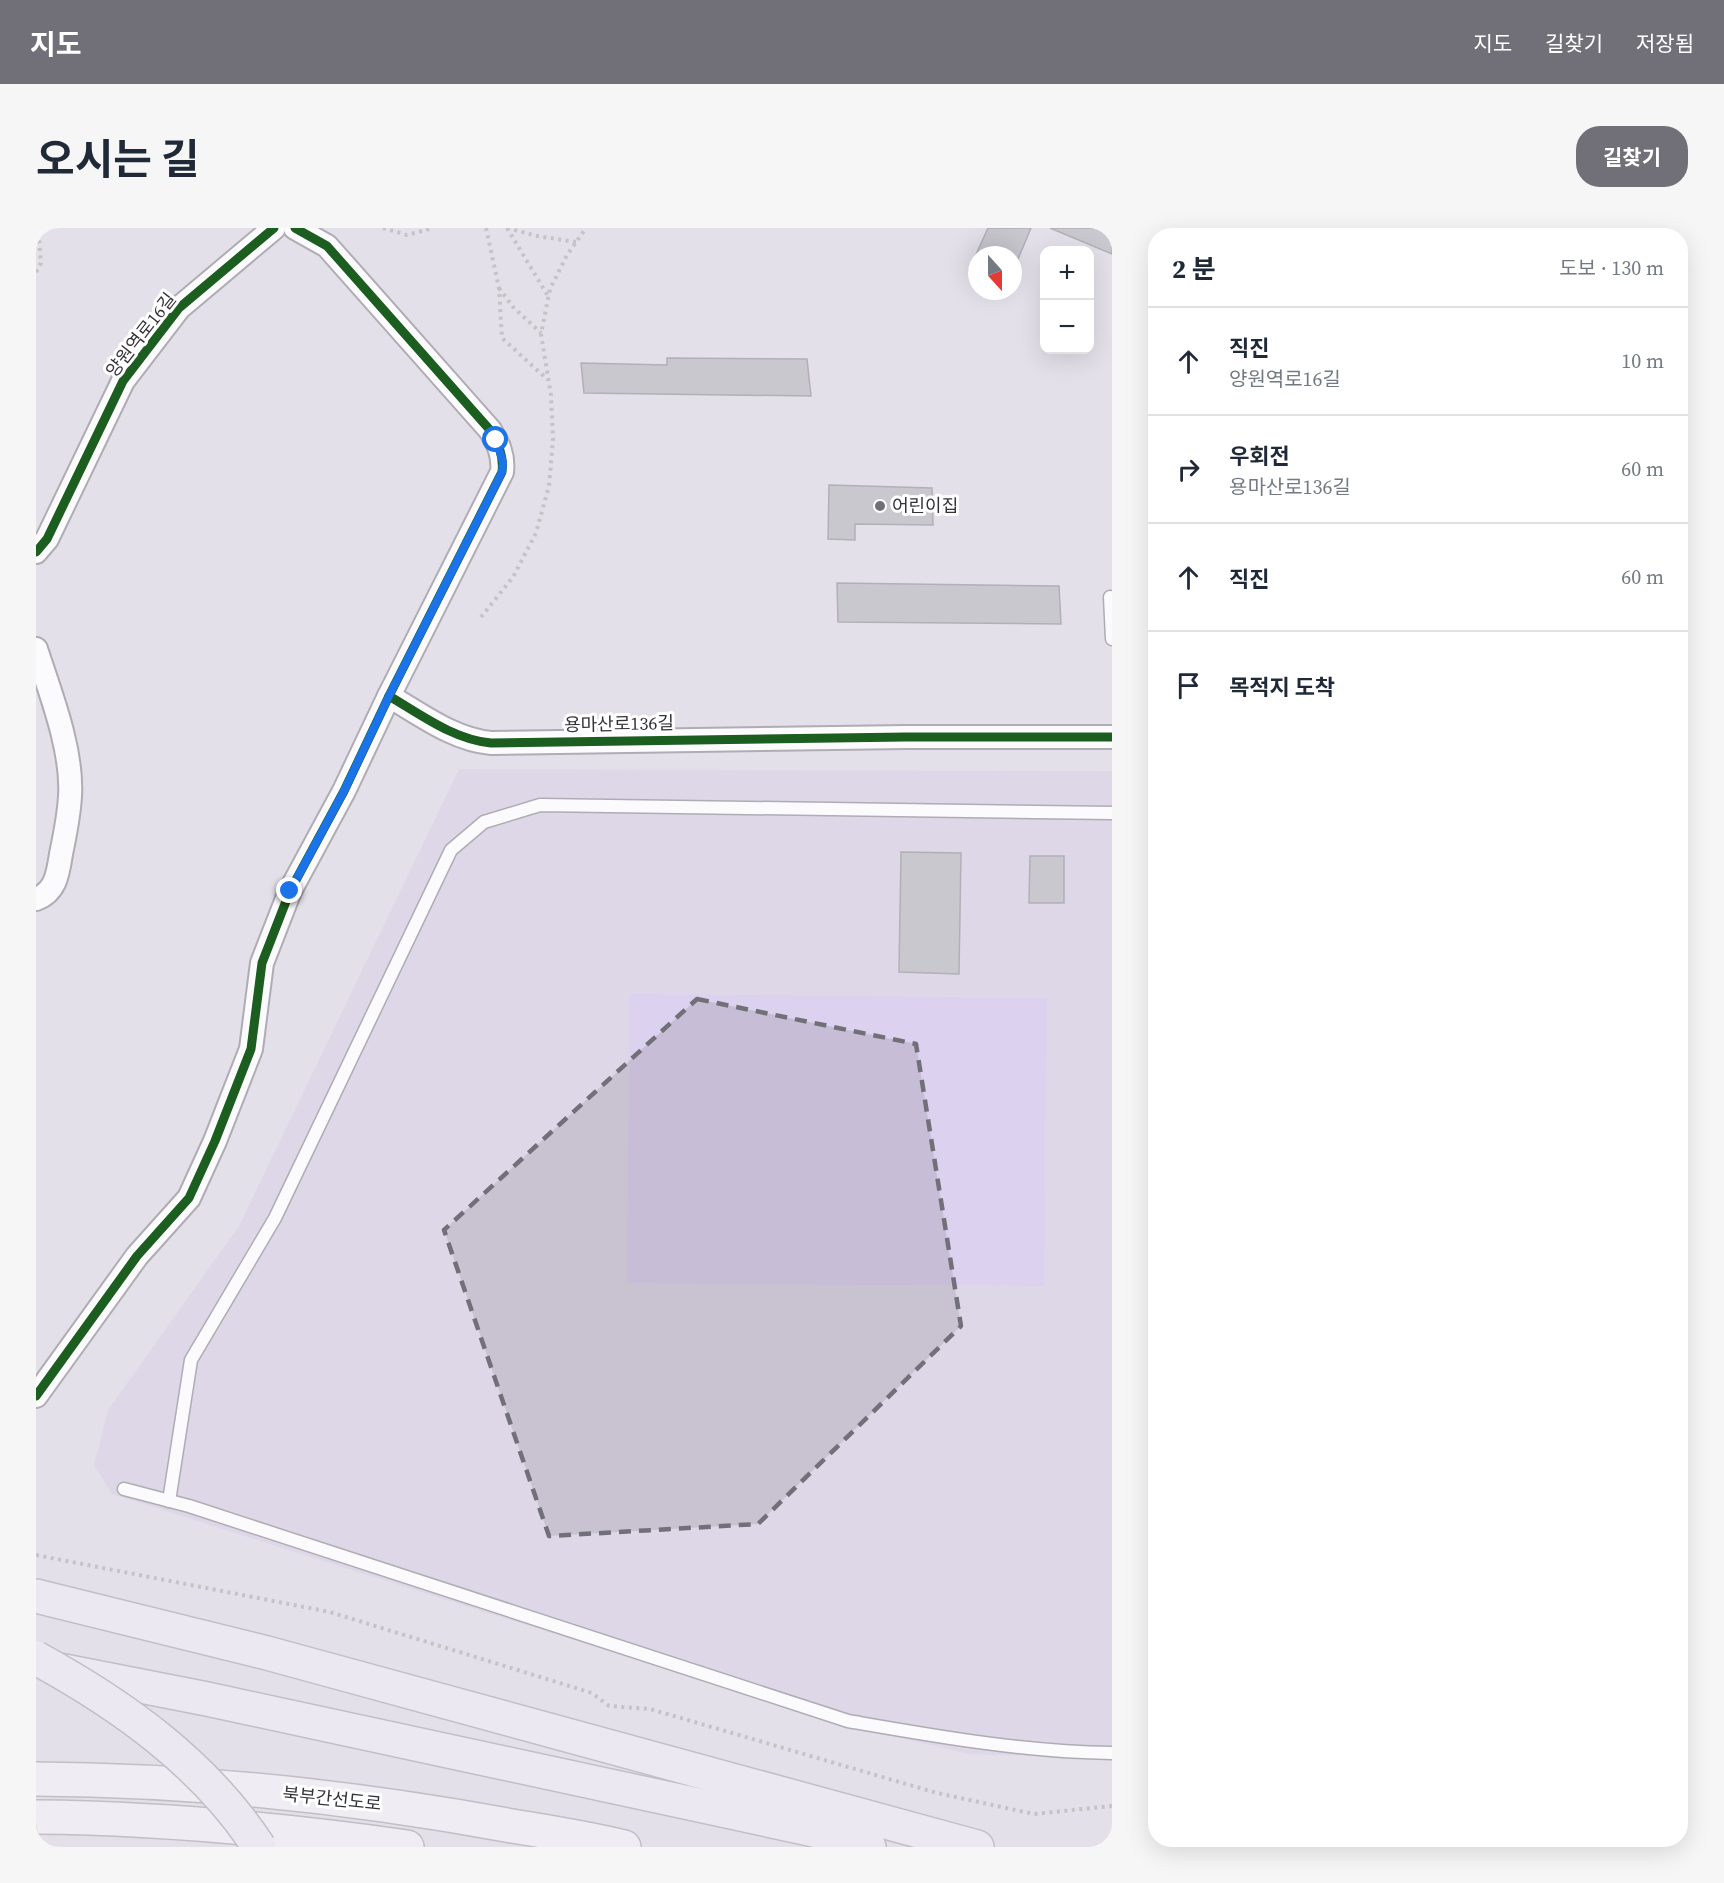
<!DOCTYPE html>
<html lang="ko">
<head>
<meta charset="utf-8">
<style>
	:root { --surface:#fff; --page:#f6f6f7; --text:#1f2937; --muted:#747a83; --line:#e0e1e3; --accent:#716f77 }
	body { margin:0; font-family:"Source Serif 4","Noto Sans KR",serif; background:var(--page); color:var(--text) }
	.controls { position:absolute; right:18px; top:18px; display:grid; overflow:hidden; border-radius:12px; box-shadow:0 6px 24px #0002 }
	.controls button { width:54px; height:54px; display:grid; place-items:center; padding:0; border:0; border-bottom:2px solid var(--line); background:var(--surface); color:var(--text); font:30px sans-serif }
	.compass { position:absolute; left:932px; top:18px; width:54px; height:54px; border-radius:50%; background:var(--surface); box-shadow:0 6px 24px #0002; rotate:159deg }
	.stop { position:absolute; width:18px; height:18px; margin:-14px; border:4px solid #1a73e8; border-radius:50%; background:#fff }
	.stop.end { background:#1a73e8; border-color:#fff; box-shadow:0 2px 6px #0008 }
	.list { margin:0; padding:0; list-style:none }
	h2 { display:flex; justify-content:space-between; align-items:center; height:78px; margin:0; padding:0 24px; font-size:26px }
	h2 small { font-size:20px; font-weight:400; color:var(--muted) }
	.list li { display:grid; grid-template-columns:39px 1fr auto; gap:18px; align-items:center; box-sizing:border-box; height:108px; padding:0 24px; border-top:2px solid var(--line) }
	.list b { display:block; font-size:22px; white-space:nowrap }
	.list p { margin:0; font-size:20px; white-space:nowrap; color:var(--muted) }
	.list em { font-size:20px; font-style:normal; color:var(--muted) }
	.icon { flex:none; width:33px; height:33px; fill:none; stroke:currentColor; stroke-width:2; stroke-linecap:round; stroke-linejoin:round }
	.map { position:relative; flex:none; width:1076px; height:1619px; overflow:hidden; border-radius:24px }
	header { display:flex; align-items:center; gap:36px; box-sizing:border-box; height:84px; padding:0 30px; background:var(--accent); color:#fff }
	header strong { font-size:28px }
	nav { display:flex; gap:33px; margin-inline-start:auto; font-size:21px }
	.intro { display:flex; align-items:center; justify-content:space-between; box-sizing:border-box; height:144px; padding:0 36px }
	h1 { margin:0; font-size:42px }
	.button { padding:15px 27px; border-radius:24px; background:var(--accent); color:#fff; font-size:21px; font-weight:700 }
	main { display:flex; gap:36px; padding:0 36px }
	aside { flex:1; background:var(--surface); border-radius:24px; box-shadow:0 6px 24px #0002 }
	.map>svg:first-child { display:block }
	.built { fill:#ded7e8 }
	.green { fill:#dcd1ee }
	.building { fill:#cac8cf; stroke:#b2b0b7; stroke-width:1.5 }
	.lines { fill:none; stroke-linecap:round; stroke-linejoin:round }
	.service-casing { stroke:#afacb4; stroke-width:15 }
	.minor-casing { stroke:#afacb4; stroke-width:26 }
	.trunk-casing { stroke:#c1bfc4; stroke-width:36 }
	.motorway-casing { stroke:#c1bfc4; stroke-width:36 }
	.path { stroke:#c5c3c6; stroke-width:4; stroke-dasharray:3 4.5; stroke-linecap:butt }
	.service { stroke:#fbfafc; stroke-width:12 }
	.minor { stroke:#fbfafc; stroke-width:22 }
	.trunk { stroke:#efecf4; stroke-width:33 }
	.motorway { stroke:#ece8f2; stroke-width:33 }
	.motorway-bridge-casing { stroke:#c1bfc4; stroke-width:36; stroke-linecap:butt }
	.motorway-bridge { stroke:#ece8f2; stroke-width:33 }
	.cycleway-casing { stroke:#fff; stroke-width:13 }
	.cycleway { stroke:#1b5e20; stroke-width:9 }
	.route { stroke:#1a73e8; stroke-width:8 }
	.marked { fill:#716f77; fill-opacity:0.2; stroke:#716f77; stroke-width:4.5; stroke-dasharray:12 8; stroke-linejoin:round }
	.poi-dot { fill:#716f77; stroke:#fff; stroke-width:2 }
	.labels { text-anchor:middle; stroke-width:6; stroke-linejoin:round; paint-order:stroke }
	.street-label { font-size:18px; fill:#343239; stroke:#fff }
	.poi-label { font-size:18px; fill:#343239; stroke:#fff; text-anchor:start }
</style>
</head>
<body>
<header>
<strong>지도</strong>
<nav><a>지도</a><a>길찾기</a><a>저장됨</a></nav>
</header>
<div class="intro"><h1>오시는 길</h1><a class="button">길찾기</a></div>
<main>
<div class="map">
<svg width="1076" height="1619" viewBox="0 0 1076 1619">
	<rect width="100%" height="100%" fill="#e3e0e9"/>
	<!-- built -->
	<polygon class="built" points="423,541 1076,543 1076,1530 932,1526 790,1492 76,1266 58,1237 72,1182 203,998"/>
	<!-- green -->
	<polygon class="green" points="594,766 1011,770 1008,1058 591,1055"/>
	<!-- building -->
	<g class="building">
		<polygon points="952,0 995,0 977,43 977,27 941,27 941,45 933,42"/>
		<polygon points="1014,0 1076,0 1076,26"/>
		<polygon points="631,130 771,131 775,168 548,165 545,135 631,137"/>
		<polygon points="793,257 896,260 897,297 819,296 819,312 792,311"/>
		<polygon points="801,355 1023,358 1025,396 802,394"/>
		<polygon points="865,624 925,625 923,746 863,744"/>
		<polygon points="994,628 1028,628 1028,675 993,675"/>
	</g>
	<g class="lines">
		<!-- service casing -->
		<g class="service-casing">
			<g id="service">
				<polyline points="1074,369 1076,411"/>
				<path d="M88,1261l65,17 659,215c87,15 175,31 264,32"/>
				<polyline points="133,1273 155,1132 239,990 415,622 448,594 504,577 1076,585"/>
			</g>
		</g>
		<!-- minor casing -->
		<g class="minor-casing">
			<g id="minor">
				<path d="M259,0l32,18 163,184c8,13 14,25 12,42l-113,224c31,18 65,44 102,47l415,-6h206"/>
				<polyline points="0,324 11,311 87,153 143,80 238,0"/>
				<path d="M0,421c14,43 37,101 34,147 -1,19 -5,39 -9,58 -3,19 -5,38 -25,45"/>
				<polyline points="0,1168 101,1028 153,970 179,913 215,821 226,735 254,663 308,563 353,468"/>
			</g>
		</g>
		<!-- trunk casing -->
		<g class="trunk-casing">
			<g id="trunk">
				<path d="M0,1551c159,1 320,18 476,47 38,6 75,12 112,21"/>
				<path d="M0,1589c124,1 249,13 371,30"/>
			</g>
		</g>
		<!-- motorway casing -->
		<g class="motorway-casing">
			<g id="motorway">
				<polyline points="0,1368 231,1425 941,1619"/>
				<polyline points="23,1442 171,1471 778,1602 833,1619"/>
			</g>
		</g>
		<!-- path -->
		<g class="path">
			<polyline points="347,0 371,7 397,0"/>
			<polyline points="450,0 463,60 466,110 512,152"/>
			<polyline points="471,0 512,68"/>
			<polyline points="471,0 501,8 540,14"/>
			<polyline points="0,44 5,35 2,0"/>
			<polyline points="463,60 477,79 505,105"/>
			<polyline points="445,389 477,349 500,305 513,258 517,211 515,167 505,106 514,61 531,27 550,0"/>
			<polyline points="0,1327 294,1384 556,1465 573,1478 614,1481 901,1565 998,1586 1076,1578"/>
		</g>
		<!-- service -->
		<use href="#service" class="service"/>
		<!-- minor -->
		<use href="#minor" class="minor"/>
		<!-- trunk -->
		<use href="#trunk" class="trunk"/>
		<!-- motorway -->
		<use href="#motorway" class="motorway"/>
		<!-- motorway-bridge casing -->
		<g class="motorway-bridge-casing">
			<path id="motorway-bridge" d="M0,1430c86,47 169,106 223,189"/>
		</g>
		<!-- motorway-bridge -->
		<use href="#motorway-bridge" class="motorway-bridge"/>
		<!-- cycleway casing -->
		<g class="cycleway-casing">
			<g id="cycleway">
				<path d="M259,0l32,18 163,184c8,13 14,25 12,42l-113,224c31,18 65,44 102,47l415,-6h206"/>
				<polyline points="0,324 11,311 87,153 143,80 238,0"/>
				<polyline points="0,1168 101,1028 153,970 179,913 215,821 226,735 254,663 308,563 353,468"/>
			</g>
		</g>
		<!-- cycleway -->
		<use href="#cycleway" class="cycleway"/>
	</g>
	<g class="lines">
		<!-- route -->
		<polyline class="route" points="254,663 308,563 353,468 466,244 467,234 460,212"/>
	</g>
	<!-- marked area -->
	<path class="marked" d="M661,771l219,45 45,282 -203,198 -209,12 -105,-306z"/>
	<!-- markers -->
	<circle class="poi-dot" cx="844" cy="278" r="6"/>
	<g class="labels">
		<!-- street labels -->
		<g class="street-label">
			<text transform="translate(105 107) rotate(-52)" y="6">양원역로16길</text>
			<text transform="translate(583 496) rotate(-1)" y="6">용마산로136길</text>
			<text transform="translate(296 1571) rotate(6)" y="6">북부간선도로</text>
		</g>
		<!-- poi labels -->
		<g class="poi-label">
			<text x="856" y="284">어린이집</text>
		</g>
	</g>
</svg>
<div class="controls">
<button>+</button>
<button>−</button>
</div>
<svg class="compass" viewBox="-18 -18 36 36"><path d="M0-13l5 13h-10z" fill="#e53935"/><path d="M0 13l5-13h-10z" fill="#747a83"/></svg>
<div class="stop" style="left:460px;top:212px"></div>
<div class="stop end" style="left:254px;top:663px"></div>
</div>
<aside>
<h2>2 분<small>도보 · 130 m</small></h2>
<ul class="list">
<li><svg class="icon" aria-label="ahead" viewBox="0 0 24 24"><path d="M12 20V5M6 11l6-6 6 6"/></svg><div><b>직진</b><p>양원역로16길</p></div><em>10 m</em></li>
<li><svg class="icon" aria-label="right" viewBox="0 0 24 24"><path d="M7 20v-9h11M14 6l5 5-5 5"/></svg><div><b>우회전</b><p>용마산로136길</p></div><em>60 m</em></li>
<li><svg class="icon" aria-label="ahead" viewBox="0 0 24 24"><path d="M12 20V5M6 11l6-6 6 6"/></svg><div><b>직진</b></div><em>60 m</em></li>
<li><svg class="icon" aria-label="arrive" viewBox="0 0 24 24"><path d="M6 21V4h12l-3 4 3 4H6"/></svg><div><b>목적지 도착</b></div></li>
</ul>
</aside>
</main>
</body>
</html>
